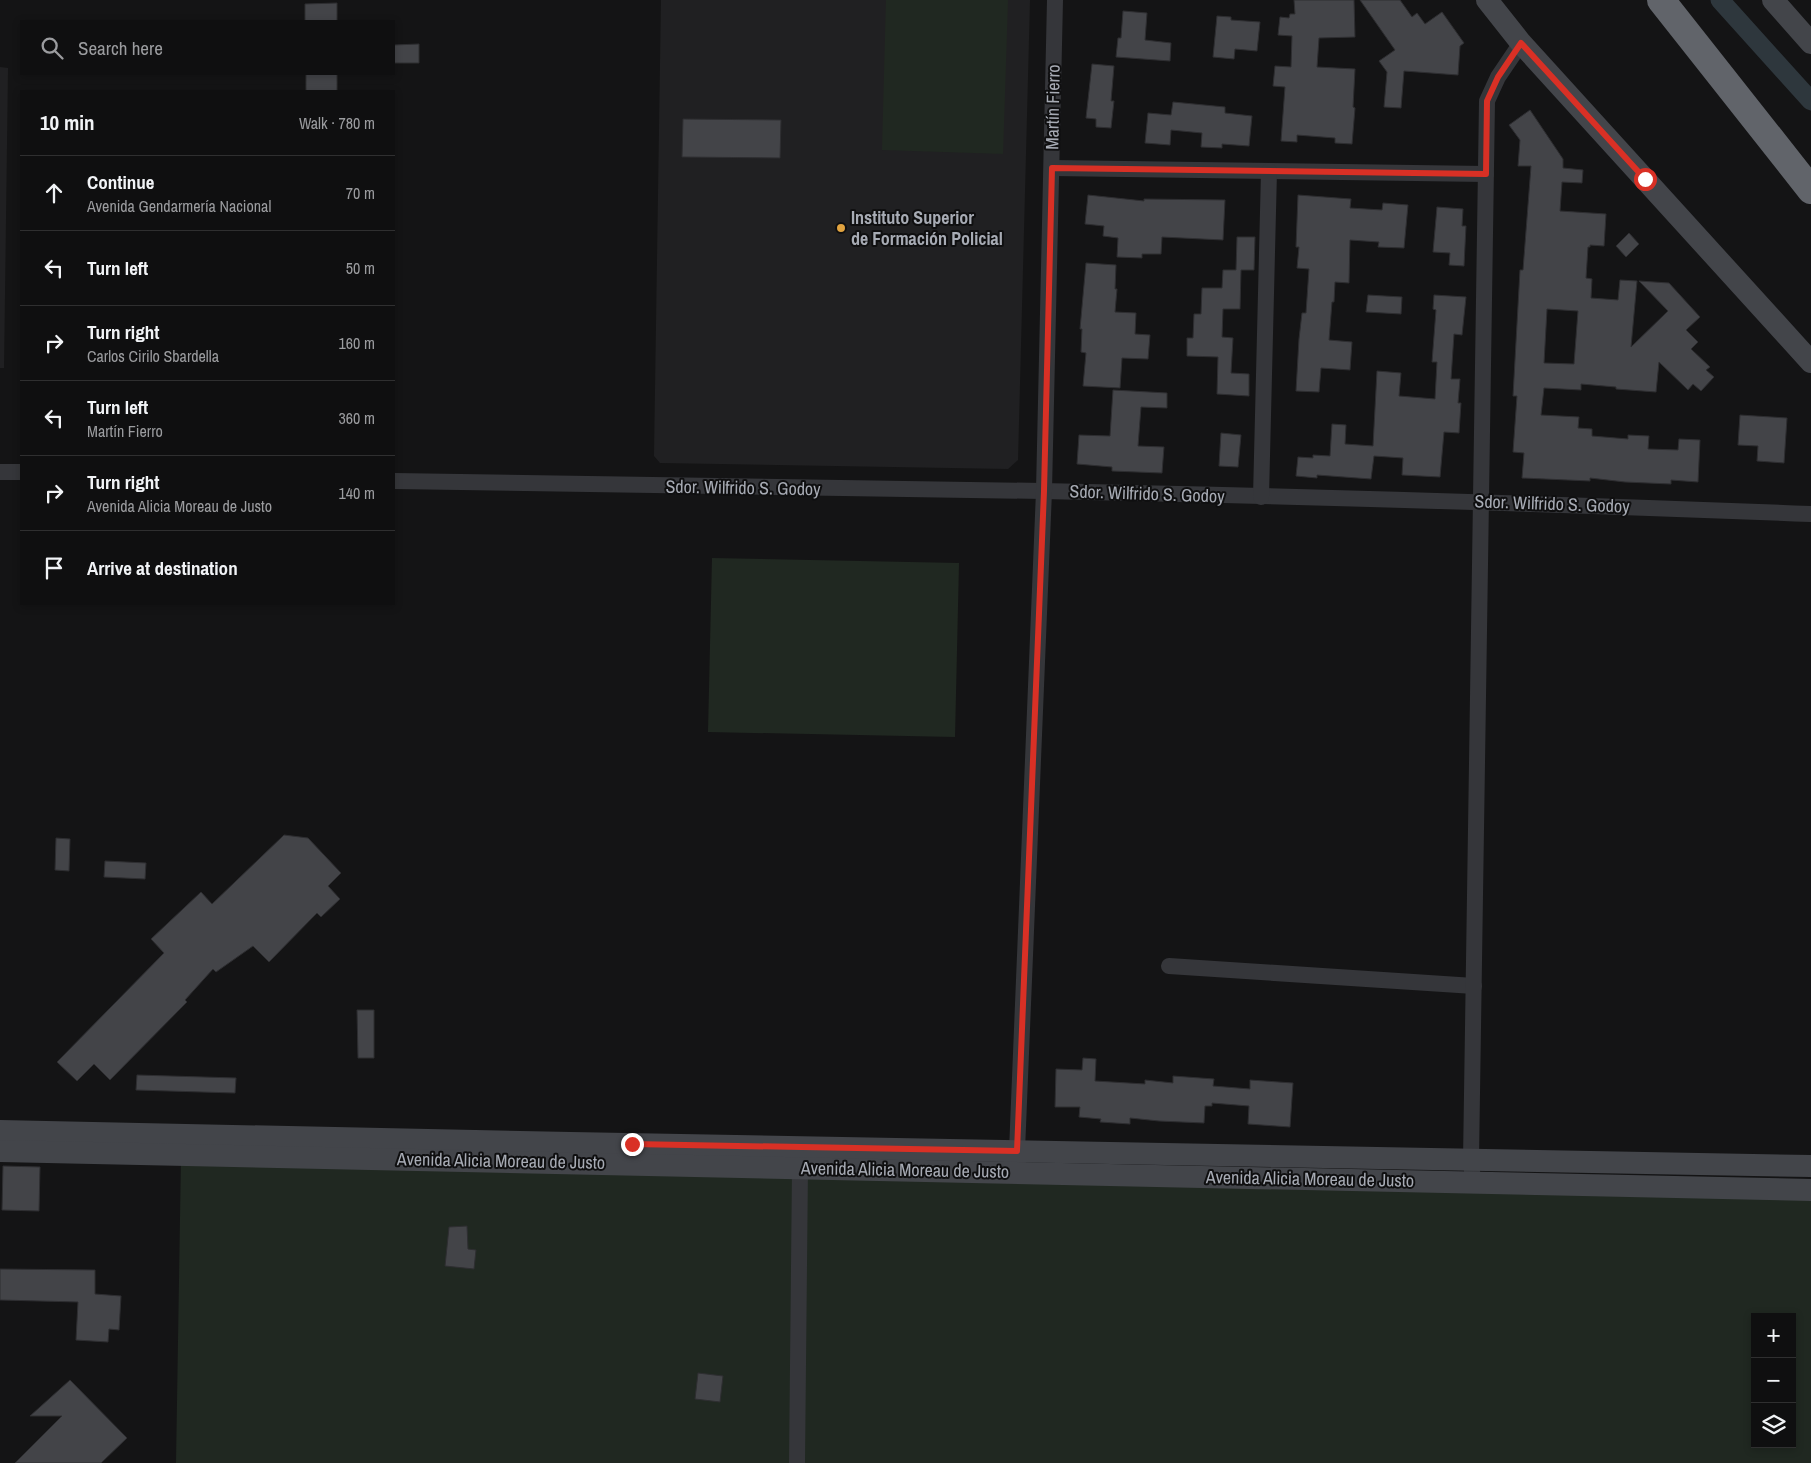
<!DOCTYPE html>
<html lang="en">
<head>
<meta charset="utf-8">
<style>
	:root { --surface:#0f0f10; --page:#1d1d1e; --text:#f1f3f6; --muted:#9b9c9f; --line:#2f2f30 }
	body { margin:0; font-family:"Archivo Narrow",sans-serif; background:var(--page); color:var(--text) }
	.controls { position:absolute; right:15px; bottom:15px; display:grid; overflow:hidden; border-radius:0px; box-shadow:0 2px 8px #0003 }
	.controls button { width:45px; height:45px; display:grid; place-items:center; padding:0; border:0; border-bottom:1px solid var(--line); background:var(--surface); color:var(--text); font:25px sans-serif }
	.stop { position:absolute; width:15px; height:15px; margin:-11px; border:4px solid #d93025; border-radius:50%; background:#fff }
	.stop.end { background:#d93025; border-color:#fff; box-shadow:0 1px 5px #0008 }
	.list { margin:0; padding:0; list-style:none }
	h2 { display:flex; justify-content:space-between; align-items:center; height:65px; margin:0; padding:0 20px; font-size:21px }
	h2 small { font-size:16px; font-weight:400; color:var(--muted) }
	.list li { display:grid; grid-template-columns:32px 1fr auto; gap:15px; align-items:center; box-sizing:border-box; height:75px; padding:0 20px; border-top:1px solid var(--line) }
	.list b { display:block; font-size:19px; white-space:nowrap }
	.list p { margin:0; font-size:16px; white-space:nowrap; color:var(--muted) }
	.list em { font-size:16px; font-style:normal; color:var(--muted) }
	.icon { flex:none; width:28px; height:28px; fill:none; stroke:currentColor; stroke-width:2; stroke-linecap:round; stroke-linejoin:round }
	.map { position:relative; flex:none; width:1811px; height:1463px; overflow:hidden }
	.search { position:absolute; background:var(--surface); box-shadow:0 2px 8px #0003; left:20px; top:20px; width:375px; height:55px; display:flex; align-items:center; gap:12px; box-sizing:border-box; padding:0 18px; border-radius:0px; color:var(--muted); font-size:19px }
	.panel { position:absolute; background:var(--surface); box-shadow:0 2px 8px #0003; left:20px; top:90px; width:375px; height:515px; border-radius:0px }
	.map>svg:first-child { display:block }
	.built { fill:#202022 }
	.green { fill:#202821; fill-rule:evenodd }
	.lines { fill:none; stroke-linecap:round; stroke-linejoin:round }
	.canal { stroke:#2e373d; stroke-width:19 }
	.building { fill:#434448; stroke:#2e2e31; fill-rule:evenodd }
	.street { stroke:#35363a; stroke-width:16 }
	.secondary { stroke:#43454a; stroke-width:22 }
	.highway { stroke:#61646a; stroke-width:28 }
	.route { stroke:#d93025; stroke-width:6 }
	.poi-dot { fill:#e1a340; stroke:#0f0f10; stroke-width:2 }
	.labels { text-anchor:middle; stroke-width:4; stroke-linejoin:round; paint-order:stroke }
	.street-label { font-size:18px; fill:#a7abb4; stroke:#0f0f10 }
	.poi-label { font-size:18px; font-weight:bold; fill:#a7abb4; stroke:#0f0f10; text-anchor:start }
</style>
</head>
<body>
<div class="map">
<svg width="1811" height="1463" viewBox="0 0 1811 1463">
	<rect width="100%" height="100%" fill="#141415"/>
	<!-- built -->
	<g class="built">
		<polygon points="661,0 1030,0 1018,460 1008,469 660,463 654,456"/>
		<polygon points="0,67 8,68 4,368 0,368"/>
	</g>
	<!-- green -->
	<g class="green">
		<polygon points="886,0 1008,0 1003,154 882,150"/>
		<polygon points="712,558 959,563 955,737 708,732"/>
		<path d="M181,1157l1630,31v275h-1635zM1755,1317h37v127h-37z"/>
	</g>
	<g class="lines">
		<!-- canal -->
		<polyline class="canal" points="1720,0 1811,101"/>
	</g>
	<!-- building -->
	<g class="building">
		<polygon points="1294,0 1354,0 1355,37 1319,38 1317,67 1355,69 1353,107 1355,108 1352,144 1335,143 1335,138 1297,135 1297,142 1281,141 1285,87 1273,86 1275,66 1291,67 1292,36 1278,35 1280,17 1289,18 1290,14 1295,14"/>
		<polygon points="1360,0 1400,0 1412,17 1417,13 1425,24 1442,12 1464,43 1460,46 1458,75 1404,71 1401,108 1384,107 1387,72 1379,61 1395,50"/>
		<polygon points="337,3 337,21 305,21 305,4"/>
		<polygon points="1123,11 1147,13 1145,40 1171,43 1170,61 1116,57 1118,38 1121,38"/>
		<polygon points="1217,16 1231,17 1231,20 1260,22 1257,51 1235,49 1234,59 1213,57"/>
		<polygon points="419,44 419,63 394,63 394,45"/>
		<polygon points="1092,64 1114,66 1111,101 1114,101 1111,128 1096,127 1096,119 1086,118"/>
		<rect x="306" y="74" width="31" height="17"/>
		<polygon points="1173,102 1225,107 1225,113 1252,116 1249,146 1222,144 1222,148 1201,147 1202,133 1171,130 1170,145 1145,143 1148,113 1171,115"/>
		<path d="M1530,110l33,49v9l20,2 -1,13 -20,-1 -2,29 46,3 -2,32 -14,-1v2h-2l-2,31 6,1 -1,19 27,2 2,-20 17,1 -6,66 37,-36 -29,-30 30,2 31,34 -14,13 12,12 -7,7 19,18 -4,3 8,7 -13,14 -8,-7 -5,6 -29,-28 -3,30 -40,-3v-2l-35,-3v6l-37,-2 -3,27 38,2 -1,11 14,1v7l36,3v-4l21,1 -1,13 30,1 1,-11 21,1 -2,42 -27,-2v4l-46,-2 -35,-4v3l-68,-3 2,-25 -11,-1 4,-56h-4l7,-126h3l8,-104h-13l2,-26 -11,-15zM1547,309l31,2 -4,53 -30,-1z"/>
		<polygon points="683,119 781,120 780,158 682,157"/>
		<polygon points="1088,195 1144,201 1144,199 1225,200 1223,240 1162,237 1161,254 1142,254 1142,258 1117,257 1118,238 1103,236 1104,226 1085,224"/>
		<polygon points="1298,195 1351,199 1350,208 1382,210 1383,203 1408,205 1404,248 1378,247 1379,242 1350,240 1349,283 1335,282 1334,302 1332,302 1329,340 1352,342 1350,370 1321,368 1319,392 1296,391 1299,339 1302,313 1306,313 1309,269 1297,268 1299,247 1296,247"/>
		<polygon points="1437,207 1463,209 1462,226 1466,226 1464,266 1449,265 1450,253 1433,252"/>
		<polygon points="1629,233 1639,244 1626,257 1616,246"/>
		<polygon points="1237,237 1255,237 1254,270 1241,270 1240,309 1223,309 1222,337 1233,338 1231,373 1249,374 1249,396 1217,394 1218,357 1187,356 1187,338 1193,338 1194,314 1201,314 1202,288 1222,288 1223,270 1236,270"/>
		<polygon points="1086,263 1116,265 1115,289 1117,289 1115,312 1136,313 1135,334 1150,335 1148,359 1122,358 1120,388 1083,386 1086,353 1081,352 1082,329 1080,329"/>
		<polygon points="1368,295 1402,297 1401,314 1366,312"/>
		<polygon points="1434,295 1466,297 1462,335 1454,334 1451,379 1460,379 1458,403 1461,403 1459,433 1444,432 1440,477 1402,475 1403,458 1374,456 1371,479 1317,475 1317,478 1296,476 1298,457 1313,458 1313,455 1330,456 1332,424 1346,425 1345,444 1373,446 1377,371 1401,373 1399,396 1435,399 1437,362 1432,362 1436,310 1433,309"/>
		<polygon points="1113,390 1167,393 1167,408 1141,407 1138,446 1164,447 1162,473 1112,471 1112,467 1077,464 1079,435 1110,436"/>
		<polygon points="1740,415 1787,418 1784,463 1757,461 1758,446 1738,445"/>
		<polygon points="1221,433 1241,435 1238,467 1219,466"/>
		<polygon points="284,835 308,838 341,873 328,886 340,899 321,917 317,913 269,962 253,946 216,972 213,969 185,1000 187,1002 110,1080 94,1064 77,1081 57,1062 164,953 151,939 201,892 212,904"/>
		<polygon points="56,838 70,839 69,871 55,870"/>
		<polygon points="105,861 146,863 145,879 104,877"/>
		<polygon points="357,1010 374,1010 374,1058 358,1058"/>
		<polygon points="1083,1058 1096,1059 1095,1081 1145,1084 1145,1080 1173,1083 1173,1076 1214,1079 1213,1086 1250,1089 1250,1080 1293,1083 1290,1127 1248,1124 1249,1106 1212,1103 1212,1106 1205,1106 1204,1123 1159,1121 1130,1118 1130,1124 1100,1122 1101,1119 1079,1117 1080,1107 1055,1107 1056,1069 1082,1070"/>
		<polygon points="137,1075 236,1078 235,1093 136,1090"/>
		<polygon points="3,1166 40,1167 39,1211 2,1210"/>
		<polygon points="467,1226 468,1249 476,1250 474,1269 445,1266 449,1227"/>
		<polygon points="0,1269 95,1270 95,1294 121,1296 119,1330 109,1329 108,1342 76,1340 78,1302 0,1300"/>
		<polygon points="698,1373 723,1376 720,1402 695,1399"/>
		<polygon points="70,1380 127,1438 101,1463 15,1463 62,1416 30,1416"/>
	</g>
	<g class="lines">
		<!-- street -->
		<g class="street">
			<polyline points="1052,168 1486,174"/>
			<polyline points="0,472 21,472"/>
			<path d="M394,481c216,4 432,6 648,10 256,5 513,13 769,23"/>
			<polyline points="1261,497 1269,171"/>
			<polyline points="1169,966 1474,986"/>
			<polyline points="1018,1162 1017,1151 1044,491 1055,0"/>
			<polyline points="1473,1182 1471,1160 1487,101 1498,77 1521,43"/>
			<polyline points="797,1463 800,1168"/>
		</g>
		<!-- secondary -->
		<g class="secondary">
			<polyline points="1487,0 1521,43 1811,362"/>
			<polyline points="1773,0 1811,43"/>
			<polyline points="0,1131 571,1143 1811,1166"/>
			<polyline points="0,1151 1811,1190"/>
		</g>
		<!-- highway -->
		<polyline class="highway" points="1661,0 1811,190"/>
	</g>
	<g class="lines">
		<!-- route -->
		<polyline class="route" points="632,1144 1017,1151 1044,491 1052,168 1486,174 1487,101 1498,77 1521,43 1645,179"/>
	</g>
	<!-- markers -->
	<circle class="poi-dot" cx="841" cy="228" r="5"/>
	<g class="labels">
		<!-- street labels -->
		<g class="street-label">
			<text transform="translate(1053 107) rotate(-89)" y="6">Martín Fierro</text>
			<text transform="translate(743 488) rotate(1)" y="6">Sdor. Wilfrido S. Godoy</text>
			<text transform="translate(1147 494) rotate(2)" y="6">Sdor. Wilfrido S. Godoy</text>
			<text transform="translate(1552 504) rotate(2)" y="6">Sdor. Wilfrido S. Godoy</text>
			<text transform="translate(501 1161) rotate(1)" y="6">Avenida Alicia Moreau de Justo</text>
			<text transform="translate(905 1170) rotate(1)" y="6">Avenida Alicia Moreau de Justo</text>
			<text transform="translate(1310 1179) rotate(1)" y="6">Avenida Alicia Moreau de Justo</text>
		</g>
		<!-- poi labels -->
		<g class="poi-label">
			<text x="851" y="224">Instituto Superior<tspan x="851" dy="21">de Formación Policial</tspan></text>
		</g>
	</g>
</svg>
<div class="controls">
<button>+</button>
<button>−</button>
<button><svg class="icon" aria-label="layers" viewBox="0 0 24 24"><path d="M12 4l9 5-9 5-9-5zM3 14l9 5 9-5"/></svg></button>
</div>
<div class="stop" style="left:1645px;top:179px"></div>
<div class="stop end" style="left:632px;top:1144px"></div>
<div class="search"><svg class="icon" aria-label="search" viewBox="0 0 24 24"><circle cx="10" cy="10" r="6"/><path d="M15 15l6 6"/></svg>Search here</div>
<section class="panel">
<h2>10 min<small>Walk · 780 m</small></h2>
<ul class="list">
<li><svg class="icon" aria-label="ahead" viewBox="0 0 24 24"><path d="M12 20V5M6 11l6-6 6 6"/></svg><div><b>Continue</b><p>Avenida Gendarmería Nacional</p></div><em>70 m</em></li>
<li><svg class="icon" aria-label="left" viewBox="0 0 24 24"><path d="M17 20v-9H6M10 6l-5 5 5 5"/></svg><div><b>Turn left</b></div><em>50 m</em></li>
<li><svg class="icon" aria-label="right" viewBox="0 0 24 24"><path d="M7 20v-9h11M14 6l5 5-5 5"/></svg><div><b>Turn right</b><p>Carlos Cirilo Sbardella</p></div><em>160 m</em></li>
<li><svg class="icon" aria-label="left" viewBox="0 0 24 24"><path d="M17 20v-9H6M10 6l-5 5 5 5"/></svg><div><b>Turn left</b><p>Martín Fierro</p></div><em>360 m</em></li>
<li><svg class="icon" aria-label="right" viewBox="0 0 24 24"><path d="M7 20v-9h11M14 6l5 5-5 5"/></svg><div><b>Turn right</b><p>Avenida Alicia Moreau de Justo</p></div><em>140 m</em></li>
<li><svg class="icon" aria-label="arrive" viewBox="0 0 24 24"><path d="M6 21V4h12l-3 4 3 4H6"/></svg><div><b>Arrive at destination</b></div></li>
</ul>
</section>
</div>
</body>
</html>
